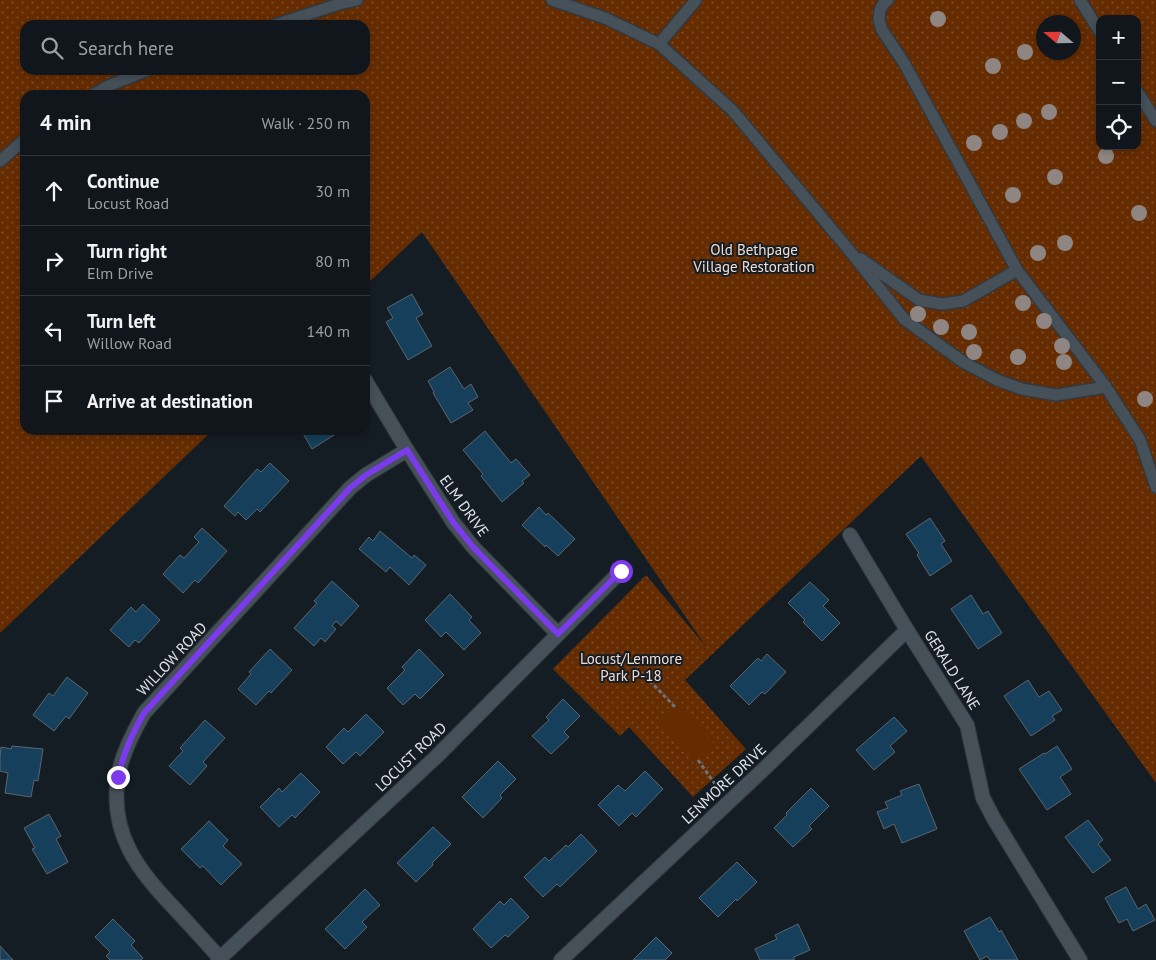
<!DOCTYPE html>
<html lang="en">
<head>
<meta charset="utf-8">
<style>
	:root { --surface:#10161b; --page:#1e2328; --text:#f1f3f6; --muted:#9c9fa3; --line:#30353a }
	body { margin:0; font-family:"PT Sans",sans-serif; background:var(--page); color:var(--text) }
	.controls { position:absolute; right:15px; top:15px; display:grid; overflow:hidden; border-radius:10px; box-shadow:0 2px 8px #0003 }
	.controls button { width:45px; height:45px; display:grid; place-items:center; padding:0; border:0; border-bottom:1px solid var(--line); background:var(--surface); color:var(--text); font:25px sans-serif }
	.compass { position:absolute; left:1036px; top:15px; width:45px; height:45px; border-radius:50%; background:var(--surface); box-shadow:0 2px 8px #0003; rotate:290deg }
	.stop { position:absolute; width:15px; height:15px; margin:-11px; border:4px solid #7c3aed; border-radius:50%; background:#fff }
	.stop.end { background:#7c3aed; border-color:#fff; box-shadow:0 1px 5px #0008 }
	.list { margin:0; padding:0; list-style:none }
	h2 { display:flex; justify-content:space-between; align-items:center; height:65px; margin:0; padding:0 20px; font-size:21px }
	h2 small { font-size:16px; font-weight:400; color:var(--muted) }
	.list li { display:grid; grid-template-columns:32px 1fr auto; gap:15px; align-items:center; box-sizing:border-box; height:70px; padding:0 20px; border-top:1px solid var(--line) }
	.list b { display:block; font-size:19px; white-space:nowrap }
	.list p { margin:0; font-size:16px; white-space:nowrap; color:var(--muted) }
	.list em { font-size:16px; font-style:normal; color:var(--muted) }
	.icon { flex:none; width:28px; height:28px; fill:none; stroke:currentColor; stroke-width:2; stroke-linecap:round; stroke-linejoin:round }
	.map { position:relative; flex:none; width:1156px; height:960px; overflow:hidden }
	.search { position:absolute; background:var(--surface); box-shadow:0 2px 8px #0003; left:20px; top:20px; width:350px; height:55px; display:flex; align-items:center; gap:12px; box-sizing:border-box; padding:0 18px; border-radius:15px; color:var(--muted); font-size:19px }
	.panel { position:absolute; background:var(--surface); box-shadow:0 2px 8px #0003; left:20px; top:90px; width:350px; height:345px; border-radius:15px }
	.map>svg:first-child { display:block }
	.park { fill:url(#park-dots); fill-rule:evenodd }
	.pitch { fill:#662c01 }
	.building { fill:#153f5b; stroke:#5b656d }
	.lines { fill:none; stroke-linecap:round; stroke-linejoin:round }
	.service-casing { stroke:#33383d; stroke-width:14 }
	.minor-casing { stroke:#33383d; stroke-width:16 }
	.path { stroke:#6c7378; stroke-width:3; stroke-dasharray:4 2.5; stroke-linecap:butt }
	.service { stroke:#465058; stroke-width:11 }
	.minor { stroke:#465058; stroke-width:14 }
	.tree { fill:#8f8683 }
	.route { stroke:#7c3aed; stroke-width:6 }
	.labels { text-anchor:middle; stroke-width:4; stroke-linejoin:round; paint-order:stroke }
	.park-label { font-size:15px; fill:#f2dcd1; stroke:#151d24 }
	.street-label { font-size:15px; fill:#dfe5e9; stroke:#151d24 }
</style>
</head>
<body>
<div class="map">
<svg width="1156" height="960" viewBox="0 0 1156 960">
	<defs>
		<pattern id="park-dots" width="8" height="8" patternUnits="userSpaceOnUse" patternTransform="scale(1.25)"><rect width="8" height="8" fill="#662c01"/><path d="M2 2h.1M6 6h.1" fill="none" stroke="#7b4a26" stroke-width="1.8" stroke-linecap="round"/></pattern>
	</defs>
	<rect width="100%" height="100%" fill="#151d24"/>
	<!-- park -->
	<path class="park" d="M0,0h1156v783l-235,-327 -236,224 61,69 -53,48 -64,-70 -9,9 -67,-67 93,-94 61,73 -285,-416 -57,54v-191h-340v335h188l-213,203zM1100,19h37v127h-37zM1044,22h30v30h-30zM25,25h340v45h-340z"/>
	<!-- pitch -->
	<polygon class="pitch" points="678,704 715,745 694,763 657,723"/>
	<!-- building -->
	<g class="building">
		<polygon points="412,294 423,314 416,318 432,346 408,360 386,322 393,318 387,308"/>
		<polygon points="450,367 464,389 471,384 478,397 468,403 473,410 451,423 433,393 434,392 428,381"/>
		<polygon points="301,430 331,430 334,435 312,449"/>
		<polygon points="485,431 511,463 516,459 530,475 522,481 524,483 502,502 481,476 483,474 463,450"/>
		<polygon points="270,463 289,481 260,512 257,509 246,520 238,512 235,516 224,506 257,469 261,472"/>
		<polygon points="539,507 546,515 548,513 575,539 558,556 546,545 545,547 522,525"/>
		<polygon points="930,518 945,541 941,544 952,561 930,576 917,555 919,553 906,534"/>
		<polygon points="202,528 227,551 198,583 195,580 183,593 163,574 180,555 184,558 199,542 194,537"/>
		<polygon points="380,531 412,558 414,555 426,565 409,585 390,567 386,572 359,549 369,537 373,541"/>
		<polygon points="332,581 359,606 341,626 336,621 332,626 336,629 325,642 321,638 314,646 294,628 317,603 314,601"/>
		<polygon points="810,582 829,600 823,606 840,623 822,641 803,622 805,620 788,603"/>
		<polygon points="450,594 472,617 469,620 481,633 464,650 446,632 441,637 425,620"/>
		<polygon points="971,595 983,614 988,611 1002,633 978,649 951,609"/>
		<polygon points="143,604 160,620 139,643 135,640 129,647 110,630 131,607 136,612"/>
		<polygon points="270,649 292,670 271,693 269,691 256,705 238,689 251,674 249,672"/>
		<polygon points="419,649 444,675 420,699 415,694 403,705 387,688 405,670 402,667"/>
		<polygon points="767,654 786,672 765,694 762,692 749,705 730,686 758,658 761,661"/>
		<polygon points="67,677 88,693 69,719 66,716 54,731 33,715 49,693 53,696"/>
		<polygon points="1028,680 1039,697 1049,691 1062,710 1052,716 1055,720 1031,736 1004,696"/>
		<polygon points="563,699 580,716 564,732 569,737 551,754 532,736 549,720 546,717"/>
		<polygon points="366,714 384,732 360,756 356,752 343,764 326,747 344,728 348,732"/>
		<polygon points="894,717 907,731 890,746 895,752 874,770 856,750"/>
		<polygon points="205,720 225,738 203,762 207,766 190,785 169,766 183,751 180,748"/>
		<polygon points="12,746 43,749 38,781 34,780 31,797 5,793 8,773 0,771 0,757 1,747 11,749"/>
		<polygon points="1057,746 1072,769 1060,777 1071,794 1047,810 1019,769 1044,753 1045,754"/>
		<polygon points="498,761 516,779 500,795 502,798 483,818 462,797"/>
		<polygon points="645,771 663,789 636,817 632,813 619,826 598,805 618,785 625,791"/>
		<polygon points="301,773 320,792 295,818 292,815 279,827 260,807 279,788 282,792"/>
		<polygon points="919,784 937,829 902,843 894,824 884,829 877,812 888,808 885,802 902,795 900,791"/>
		<polygon points="811,788 829,806 809,826 812,829 793,847 774,828 787,815 786,813"/>
		<polygon points="49,814 61,836 56,839 68,862 47,874 32,849 35,848 24,828"/>
		<polygon points="1088,820 1103,840 1098,844 1111,860 1093,873 1065,837"/>
		<polygon points="209,821 228,840 223,846 242,864 221,885 203,866 200,868 181,849"/>
		<polygon points="433,827 451,844 432,863 433,865 416,882 397,863"/>
		<polygon points="581,834 597,851 560,887 557,884 543,897 524,877 545,857 549,861 566,845 568,847"/>
		<polygon points="737,862 757,882 737,901 736,899 718,917 699,898"/>
		<polygon points="1126,887 1138,909 1146,904 1155,920 1133,931 1127,919 1119,923 1105,898"/>
		<polygon points="365,889 380,905 362,922 367,927 345,949 325,929"/>
		<polygon points="511,898 529,917 508,937 505,935 491,948 473,929 500,901 504,905"/>
		<polygon points="990,917 999,932 1001,930 1018,960 990,960 987,956 980,960 964,931"/>
		<polygon points="113,919 135,941 131,945 143,958 141,960 110,960 106,956 110,952 95,937"/>
		<polygon points="798,924 810,950 794,957 794,960 760,960 755,949 777,939 775,935"/>
		<polygon points="656,937 672,953 665,960 633,960"/>
		<polygon points="0,946 13,960 0,960"/>
	</g>
	<g class="lines">
		<!-- service casing -->
		<g class="service-casing">
			<g id="service">
				<polyline points="552,0 605,18 659,44 733,111 849,250 904,319 963,362 997,380 1022,389 1056,395 1106,387"/>
				<polyline points="888,0 884,3 880,10 879,20 882,30 904,63 1017,270 1106,387 1140,440 1156,487"/>
				<polyline points="1080,0 1100,32"/>
				<polyline points="275,25 339,4 357,0"/>
				<polyline points="659,44 696,0"/>
				<polyline points="1137,91 1156,121"/>
				<polyline points="93,95 108,86 148,70"/>
				<polyline points="0,161 25,139"/>
				<polyline points="861,259 919,300 942,304 963,301 1017,270"/>
			</g>
		</g>
		<!-- minor casing -->
		<g class="minor-casing">
			<g id="minor">
				<polyline points="365,380 407,450 453,522 473,547 558,634"/>
				<polyline points="850,535 907,630 967,725 983,798 994,819 1080,960"/>
				<path d="M220,958c-15,-16 -29,-32 -44,-48 -37,-39 -67,-75 -58,-134 4,-22 15,-43 26,-63l206,-225 16,-13 41,-25"/>
				<polyline points="218,960 435,758 621,571"/>
				<polyline points="561,960 765,768 907,630"/>
			</g>
		</g>
		<!-- path -->
		<g class="path">
			<polyline points="645,676 675,707"/>
			<polyline points="698,760 715,784"/>
		</g>
		<!-- service -->
		<use href="#service" class="service"/>
		<!-- minor -->
		<use href="#minor" class="minor"/>
	</g>
	<!-- trees -->
	<g class="tree">
		<circle cx="938" cy="19" r="8"/>
		<circle cx="1025" cy="52" r="8"/>
		<circle cx="993" cy="66" r="8"/>
		<circle cx="1049" cy="112" r="8"/>
		<circle cx="1024" cy="121" r="8"/>
		<circle cx="1000" cy="132" r="8"/>
		<circle cx="974" cy="143" r="8"/>
		<circle cx="1106" cy="156" r="8"/>
		<circle cx="1055" cy="177" r="8"/>
		<circle cx="1013" cy="195" r="8"/>
		<circle cx="1139" cy="213" r="8"/>
		<circle cx="1065" cy="243" r="8"/>
		<circle cx="1038" cy="253" r="8"/>
		<circle cx="1023" cy="303" r="8"/>
		<circle cx="918" cy="314" r="8"/>
		<circle cx="1044" cy="321" r="8"/>
		<circle cx="941" cy="327" r="8"/>
		<circle cx="969" cy="332" r="8"/>
		<circle cx="1062" cy="346" r="8"/>
		<circle cx="974" cy="352" r="8"/>
		<circle cx="1018" cy="357" r="8"/>
		<circle cx="1064" cy="362" r="8"/>
		<circle cx="1145" cy="399" r="8"/>
	</g>
	<g class="lines">
		<!-- route -->
		<path class="route" d="M118,777c6,-25 13,-41 26,-64l206,-225 16,-13 41,-25 46,72 20,25 85,87 63,-63"/>
	</g>
	<g class="labels">
		<!-- park labels -->
		<g class="park-label">
			<text x="754" y="255">Old Bethpage<tspan x="754" dy="17">Village Restoration</tspan></text>
			<text x="631" y="664">Locust/Lenmore<tspan x="631" dy="17">Park P-18</tspan></text>
		</g>
		<!-- street labels -->
		<g class="street-label">
			<text transform="translate(464 506) rotate(54)" y="5">ELM DRIVE</text>
			<text transform="translate(172 659) rotate(-47)" y="5">WILLOW ROAD</text>
			<text transform="translate(952 670) rotate(58)" y="5">GERALD LANE</text>
			<text transform="translate(411 757) rotate(-44)" y="5">LOCUST ROAD</text>
			<text transform="translate(724 784) rotate(-43)" y="5">LENMORE DRIVE</text>
		</g>
	</g>
</svg>
<div class="controls">
<button>+</button>
<button>−</button>
<button><svg class="icon" aria-label="locate" viewBox="0 0 24 24"><circle cx="12" cy="12" r="6"/><path d="M12 2v4M12 18v4M2 12h4M18 12h4"/></svg></button>
</div>
<svg class="compass" viewBox="-18 -18 36 36"><path d="M0-13l5 13h-10z" fill="#e53935"/><path d="M0 13l5-13h-10z" fill="#9c9fa3"/></svg>
<div class="stop" style="left:621px;top:571px"></div>
<div class="stop end" style="left:118px;top:777px"></div>
<div class="search"><svg class="icon" aria-label="search" viewBox="0 0 24 24"><circle cx="10" cy="10" r="6"/><path d="M15 15l6 6"/></svg>Search here</div>
<section class="panel">
<h2>4 min<small>Walk · 250 m</small></h2>
<ul class="list">
<li><svg class="icon" aria-label="ahead" viewBox="0 0 24 24"><path d="M12 20V5M6 11l6-6 6 6"/></svg><div><b>Continue</b><p>Locust Road</p></div><em>30 m</em></li>
<li><svg class="icon" aria-label="right" viewBox="0 0 24 24"><path d="M7 20v-9h11M14 6l5 5-5 5"/></svg><div><b>Turn right</b><p>Elm Drive</p></div><em>80 m</em></li>
<li><svg class="icon" aria-label="left" viewBox="0 0 24 24"><path d="M17 20v-9H6M10 6l-5 5 5 5"/></svg><div><b>Turn left</b><p>Willow Road</p></div><em>140 m</em></li>
<li><svg class="icon" aria-label="arrive" viewBox="0 0 24 24"><path d="M6 21V4h12l-3 4 3 4H6"/></svg><div><b>Arrive at destination</b></div></li>
</ul>
</section>
</div>
</body>
</html>
